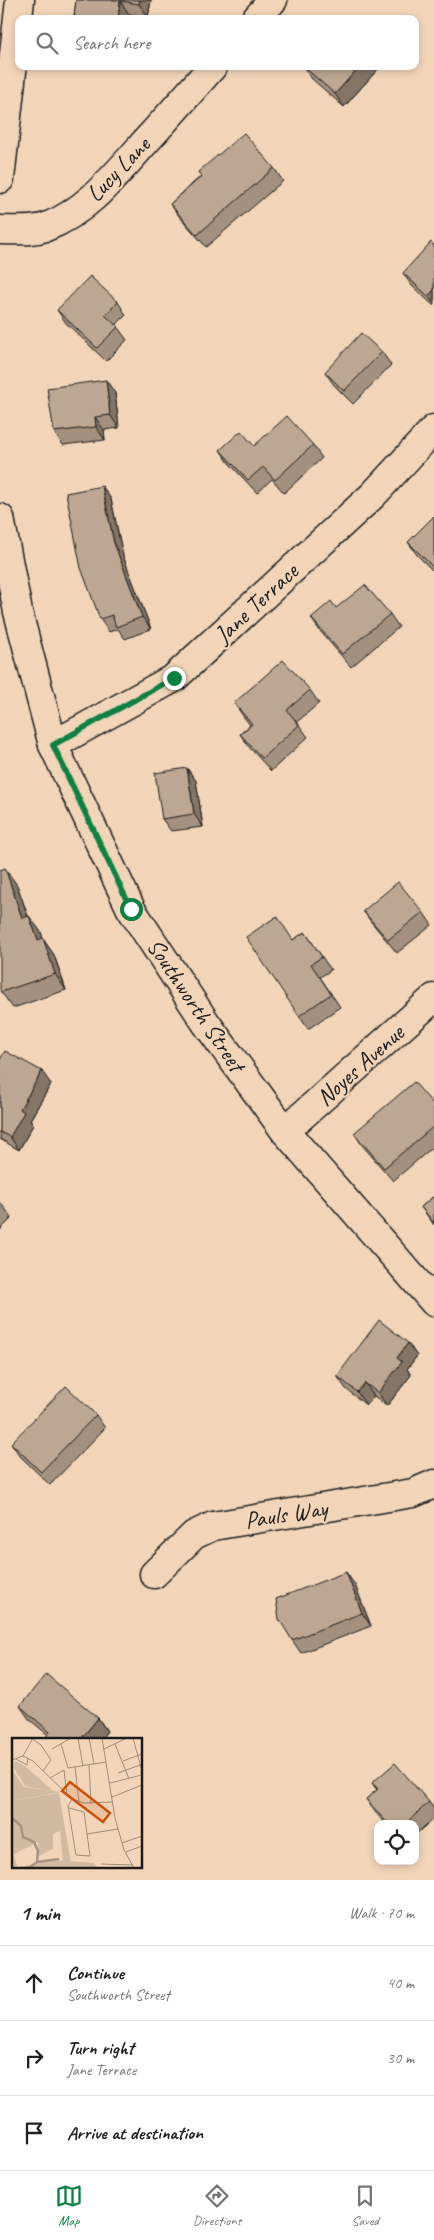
<!DOCTYPE html>
<html lang="en">
<head>
<meta charset="utf-8">
<style>
	:root { --surface:#fff; --page:#f2f2f2; --text:#202124; --muted:#757577; --line:#e0e0e0; --accent:#0b8043 }
	body { margin:0; font-family:Caveat,sans-serif; background:var(--page); color:var(--text) }
	.controls { position:absolute; right:15px; bottom:15px; display:grid; overflow:hidden; border-radius:10px; box-shadow:0 2px 8px #0003 }
	.controls button { width:45px; height:45px; display:grid; place-items:center; padding:0; border:0; border-bottom:1px solid var(--line); background:var(--surface); color:var(--text); font:25px sans-serif }
	.stop { position:absolute; width:15px; height:15px; margin:-11px; border:4px solid #0b8043; border-radius:50%; background:#fff }
	.stop.end { background:#0b8043; border-color:#fff; box-shadow:0 1px 5px #0008 }
	.list { margin:0; padding:0; list-style:none }
	h2 { display:flex; justify-content:space-between; align-items:center; height:65px; margin:0; padding:0 20px; font-size:21px }
	h2 small { font-size:16px; font-weight:400; color:var(--muted) }
	.list li { display:grid; grid-template-columns:32px 1fr auto; gap:15px; align-items:center; box-sizing:border-box; height:75px; padding:0 20px; border-top:1px solid var(--line) }
	.list b { display:block; font-size:19px; white-space:nowrap }
	.list p { margin:0; font-size:16px; white-space:nowrap; color:var(--muted) }
	.list em { font-size:16px; font-style:normal; color:var(--muted) }
	.icon { flex:none; width:28px; height:28px; fill:none; stroke:currentColor; stroke-width:2; stroke-linecap:round; stroke-linejoin:round }
	.map { position:relative; flex:none; width:434px; height:1880px; overflow:hidden }
	.search { position:absolute; background:var(--surface); box-shadow:0 2px 8px #0003; left:15px; right:15px; top:15px; height:55px; display:flex; align-items:center; gap:12px; box-sizing:border-box; padding:0 18px; border-radius:10px; color:var(--muted); font-size:19px }
	.sheet { height:290px; background:var(--surface) }
	nav { display:flex; justify-content:space-around; align-items:center; box-sizing:border-box; height:70px; border-top:1px solid var(--line); background:var(--surface); font-size:14px; color:var(--muted) }
	nav a { display:grid; justify-items:center; gap:2px }
	nav .on { color:var(--accent) }
	.map>svg:first-child { display:block }
	.lines { fill:none; stroke-linecap:round; stroke-linejoin:round }
	.minor-casing { stroke:#1c1c1c; stroke-width:31 }
	.tertiary-casing { stroke:#1c1c1c; stroke-width:31 }
	.minor { stroke:#f2d5b9; stroke-width:28 }
	.tertiary { stroke:#f2d5b9; stroke-width:28 }
	.wall { fill:#a3907e; stroke:#1c1c1c }
	.shaded-wall { fill:#847566; stroke:#1c1c1c }
	.building { fill:#bda792; stroke:#1c1c1c }
	.route { stroke:#0b8043; stroke-width:6 }
	.labels { text-anchor:middle; stroke-width:4.5; stroke-linejoin:round; paint-order:stroke }
	.street-label { font-size:24px; fill:#1c1c1c; stroke:#f2d5b9 }
	.inset-river { fill:none; stroke:#a69382; stroke-width:2.5 }
	.inset-road { fill:none; stroke:#9c8b7a; stroke-width:1 }
	.view { fill:#c9500e; fill-opacity:0.15; stroke:#c9500e; stroke-width:2.5 }
	.inset-edge { fill:none; stroke:#1c1c1c; stroke-width:2.5 }
</style>
</head>
<body>
<div class="map">
<svg width="434" height="1880" viewBox="0 0 434 1880">
	<rect width="100%" height="100%" fill="#f2d5b9"/>
	<filter id="ink" filterUnits="userSpaceOnUse"><feTurbulence type="fractalNoise" baseFrequency=".02" numOctaves="2"/><feDisplacementMap in="SourceGraphic" scale="10" xChannelSelector="R" yChannelSelector="G"/><feConvolveMatrix kernelMatrix="1 2 1 2 8 2 1 2 1" color-interpolation-filters="sRGB"/></filter>
	<g filter="url(#ink)">
		<g class="lines">
			<!-- minor casing -->
			<g class="minor-casing">
				<g id="minor">
					<polyline points="256,19 273,0"/>
					<path d="M0,230c15,0 31,2 46,-3 42,-16 71,-54 101,-87 22,-24 44,-49 66,-74"/>
					<polyline points="53,745 174,678 373,495 434,429"/>
					<polyline points="285,1131 434,998"/>
					<polyline points="154,1574 194,1535 213,1526 413,1493 434,1484"/>
				</g>
			</g>
			<!-- tertiary casing -->
			<g class="tertiary-casing">
				<g id="tertiary">
					<polyline points="0,179 20,0"/>
					<polyline points="0,518 18,612 53,745 131,909 206,1023 285,1131 434,1302"/>
				</g>
			</g>
			<!-- minor -->
			<use href="#minor" class="minor"/>
			<!-- tertiary -->
			<use href="#tertiary" class="tertiary"/>
		</g>
		<!-- wall -->
		<g class="wall">
			<polygon points="76,0 151,0 148,17 129,14 129,19 75,19 74,17"/>
			<polygon points="303,66 378,66 379,68 344,107 311,78"/>
			<polygon points="274,168 283,181 206,247 179,216 170,204 201,176 198,172"/>
			<polygon points="434,245 434,306 412,286 403,273"/>
			<polygon points="118,302 126,315 116,325 127,340 106,361 66,323 57,310"/>
			<polygon points="382,352 391,365 353,404 334,385 325,372"/>
			<polygon points="115,393 119,428 104,430 105,440 63,445 54,432"/>
			<polygon points="313,445 322,458 284,493 272,479 257,493 229,463 220,450 254,446"/>
			<polygon points="102,486 111,499 123,556 151,629 125,639 118,629 109,632 100,619"/>
			<polygon points="434,516 434,572 417,555 408,542"/>
			<polygon points="336,608 390,614 399,627 351,667 320,631 311,618"/>
			<polygon points="310,690 319,703 297,722 308,737 271,771 249,747 240,734 250,725 243,716 234,703"/>
			<polygon points="187,768 196,781 203,827 171,831 162,819"/>
			<polygon points="17,885 28,916 41,932 43,939 54,955 66,990 13,1008 1,992"/>
			<polygon points="363,911 423,912 432,925 397,953 372,923"/>
			<polygon points="305,932 331,970 320,977 340,1007 308,1029 299,1016 293,940"/>
			<polygon points="0,1060 51,1084 30,1120 33,1125 19,1150 0,1139"/>
			<polygon points="434,1105 434,1146 393,1181 362,1145 354,1133"/>
			<polygon points="434,1196 434,1225 421,1207"/>
			<polygon points="0,1202 12,1218 0,1230"/>
			<polygon points="408,1343 417,1356 407,1369 411,1375 387,1406 374,1396 366,1405 346,1389 337,1376"/>
			<polygon points="96,1415 105,1428 50,1485 20,1456 11,1443"/>
			<polygon points="355,1585 371,1626 301,1653 292,1640"/>
			<polygon points="20,1706 98,1718 107,1731 101,1739 44,1739 48,1735 29,1719"/>
			<polygon points="372,1783 429,1802 434,1809 434,1818 415,1835 415,1824 386,1824 375,1812 366,1799 377,1790"/>
		</g>
		<!-- shaded-wall -->
		<g class="shaded-wall">
			<polygon points="140,0 151,0 148,17 139,4"/>
			<polygon points="120,1 129,14 129,19 118,19"/>
			<polygon points="360,66 378,66 379,68 344,107 335,94"/>
			<polygon points="434,290 434,304 428,296"/>
			<polygon points="106,380 115,393 119,428 110,415"/>
			<polygon points="95,417 104,430 105,440 96,427"/>
			<polygon points="102,486 111,499 123,556 151,629 142,617 114,543"/>
			<polygon points="187,768 196,781 203,827 194,814"/>
			<polygon points="5,868 17,885 34,934 22,918"/>
			<polygon points="29,916 41,932 43,939 54,955 66,990 55,974 38,940"/>
			<polygon points="42,1071 51,1084 30,1120 33,1125 19,1150 10,1137 20,1109"/>
			<polygon points="408,1343 417,1356 407,1369 411,1375 387,1406 378,1393 397,1358"/>
			<polygon points="365,1383 374,1396 366,1405 357,1392"/>
			<polygon points="346,1572 355,1585 371,1626 362,1613"/>
			<polygon points="98,1718 107,1731 101,1739 81,1739"/>
		</g>
		<!-- building -->
		<g class="building">
			<polygon points="76,0 140,0 139,4 120,1 118,19 87,19 74,17"/>
			<polygon points="303,66 360,66 335,94"/>
			<polygon points="244,133 274,168 197,235 170,204 202,176 198,172"/>
			<polygon points="431,242 434,245 434,290 428,296 403,273"/>
			<polygon points="90,276 118,302 105,315 118,327 97,348 57,310"/>
			<polygon points="361,333 382,352 344,391 325,372"/>
			<polygon points="106,380 110,415 95,417 96,427 54,432 47,388"/>
			<polygon points="287,416 313,445 275,480 263,467 248,480 220,450 241,431 254,446"/>
			<polygon points="102,486 114,543 142,617 116,627 112,615 100,619 81,568 66,493"/>
			<polygon points="434,516 434,568 408,542"/>
			<polygon points="365,585 390,614 342,654 311,618 331,601 336,608"/>
			<polygon points="283,660 310,690 287,710 299,725 262,758 240,734 252,724 234,703"/>
			<polygon points="187,768 194,814 162,819 155,773"/>
			<polygon points="5,868 22,918 29,916 38,940 43,938 55,974 1,992 0,988 0,870"/>
			<polygon points="398,882 423,912 388,940 363,911"/>
			<polygon points="277,916 293,940 305,932 322,957 311,964 331,994 299,1016 246,937"/>
			<polygon points="5,1051 42,1071 20,1109 24,1112 10,1137 0,1132 0,1060"/>
			<polygon points="414,1082 434,1105 434,1126 384,1168 354,1133"/>
			<polygon points="434,1196 434,1223 421,1207"/>
			<polygon points="379,1320 408,1343 397,1358 402,1362 378,1393 365,1383 357,1392 337,1376"/>
			<polygon points="66,1386 96,1415 41,1472 11,1443"/>
			<polygon points="346,1572 362,1613 292,1640 279,1619 276,1599"/>
			<polygon points="46,1674 98,1718 81,1739 44,1739 50,1732 20,1706"/>
			<polygon points="395,1763 429,1802 405,1824 388,1824 366,1799 378,1789 372,1783"/>
		</g>
	</g>
	<g class="lines" filter="url(#ink)">
		<!-- route -->
		<polyline class="route" points="131,909 53,745 174,678"/>
	</g>
	<g class="labels">
		<!-- street labels -->
		<g class="street-label">
			<text transform="translate(118 169) rotate(-46)" y="8">Lucy Lane</text>
			<text transform="translate(256 603) rotate(-43)" y="8">Jane Terrace</text>
			<text transform="translate(196 1005) rotate(56)" y="8">Southworth Street</text>
			<text transform="translate(360 1065) rotate(-42)" y="8">Noyes Avenue</text>
			<text transform="translate(286 1514) rotate(-9)" y="8">Pauls Way</text>
		</g>
	</g>
	<!-- overview -->
	<g transform="translate(12 1738)">
		<rect width="130" height="130" fill="#f2d5b9"/>
		<path d="M1,117l5,12 35,-7 41,3 3,5h-85z" fill="#d2baa2"/>
		<path d="M3,23l10,5 28,25 -28,-5 -11,-18zM0,32l12,17 37,5 -49,9zM46,123l36,2 3,5h-29z" fill="#d2baa2"/>
		<path d="M47,55l12,70h-8l-3,-32 -7,3v15l-14,7 -1,-14 -26,13v-54z" fill="#d2baa2"/>
		<path class="inset-river" d="M0,80l9,8 2,11 11,5 4,9 -1,11 -8,6M25,124l22,-3"/>
		<path class="inset-road" d="M19,0l10,7 10,15 -8,11M66,0l5,28M77,0l5,26M90,0l13,80 9,32 10,18M121,0l9,33M49,6l7,24 38,-6M103,6l14,35M40,11l19,-11M92,11l23,-11M11,18l10,5 39,38 12,4 29,-1M4,21l11,6 1,-7M0,22l11,-4 10,-18M111,23l19,-7M77,27l2,39M63,29l4,35M106,35l22,-8M38,40l14,-8 3,25M98,45l32,-8M100,59l30,-12M57,70l15,4 6,44 -14,-1 -8,-49 4,-7M75,96l31,-5M110,105l20,-7M114,114l16,-6M89,126l32,1"/>
		<path class="view" d="M58,44l40,31 -7,9 -41,-31z"/>
		<rect width="130" height="130" class="inset-edge"/>
	</g>
</svg>
<div class="controls">
<button><svg class="icon" aria-label="locate" viewBox="0 0 24 24"><circle cx="12" cy="12" r="6"/><path d="M12 2v4M12 18v4M2 12h4M18 12h4"/></svg></button>
</div>
<div class="stop" style="left:131px;top:909px"></div>
<div class="stop end" style="left:174px;top:678px"></div>
<div class="search"><svg class="icon" aria-label="search" viewBox="0 0 24 24"><circle cx="10" cy="10" r="6"/><path d="M15 15l6 6"/></svg>Search here</div>
</div>
<section class="sheet">
<h2>1 min<small>Walk · 70 m</small></h2>
<ul class="list">
<li><svg class="icon" aria-label="ahead" viewBox="0 0 24 24"><path d="M12 20V5M6 11l6-6 6 6"/></svg><div><b>Continue</b><p>Southworth Street</p></div><em>40 m</em></li>
<li><svg class="icon" aria-label="right" viewBox="0 0 24 24"><path d="M7 20v-9h11M14 6l5 5-5 5"/></svg><div><b>Turn right</b><p>Jane Terrace</p></div><em>30 m</em></li>
<li><svg class="icon" aria-label="arrive" viewBox="0 0 24 24"><path d="M6 21V4h12l-3 4 3 4H6"/></svg><div><b>Arrive at destination</b></div></li>
</ul>
</section>
<nav>
<a class="on"><svg class="icon" aria-label="map" viewBox="0 0 24 24"><path d="M3 6l6-2 6 2 6-2v14l-6 2-6-2-6 2zM9 4v14M15 6v14"/></svg>Map</a>
<a><svg class="icon" aria-label="directions" viewBox="0 0 24 24"><path d="M12 3l9 9-9 9-9-9zM9 14v-3h6M13 9l2 2-2 2"/></svg>Directions</a>
<a><svg class="icon" aria-label="saved" viewBox="0 0 24 24"><path d="M7 4h10v16l-5-4-5 4z"/></svg>Saved</a>
</nav>
</body>
</html>
